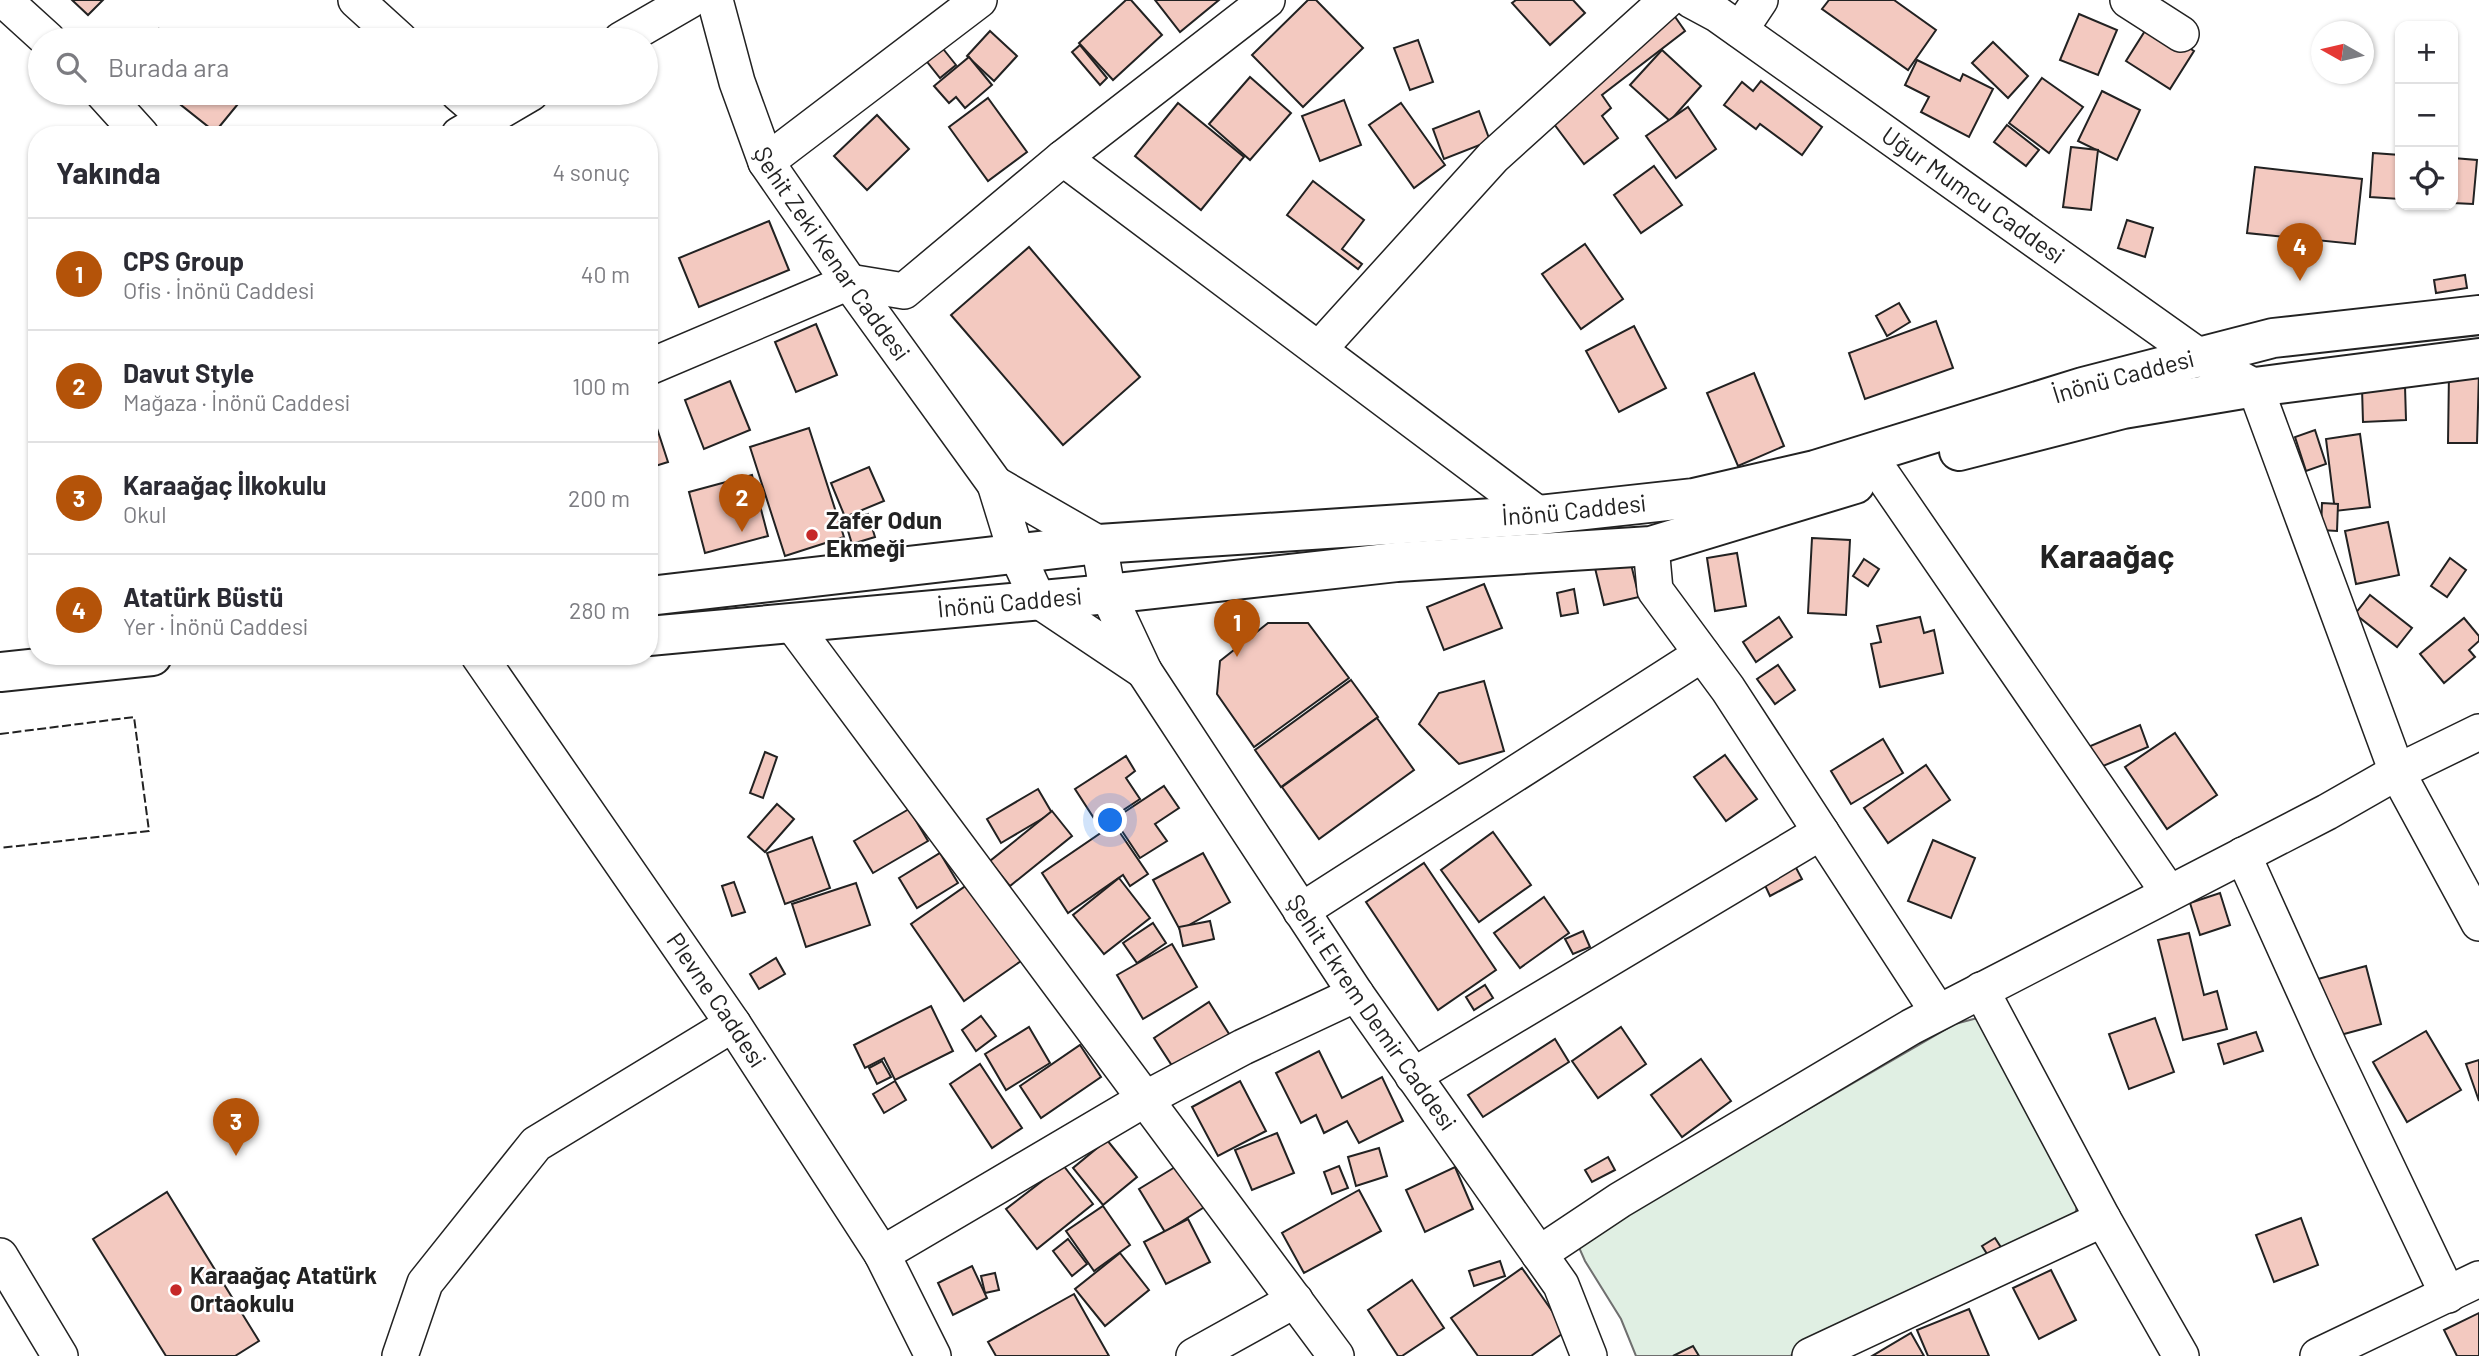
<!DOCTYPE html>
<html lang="tr">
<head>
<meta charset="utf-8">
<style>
	:root { --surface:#fff; --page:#f2f2f3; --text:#2b2b33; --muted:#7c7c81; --line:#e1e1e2; --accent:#b45309 }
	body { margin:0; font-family:Barlow,sans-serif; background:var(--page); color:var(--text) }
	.controls { position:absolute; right:21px; top:21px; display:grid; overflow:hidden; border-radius:14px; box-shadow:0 2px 5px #0004 }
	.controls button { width:63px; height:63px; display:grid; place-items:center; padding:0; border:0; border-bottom:2px solid var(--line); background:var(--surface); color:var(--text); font:35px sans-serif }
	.compass { position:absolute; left:2311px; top:21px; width:63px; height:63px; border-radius:50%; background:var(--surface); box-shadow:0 2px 5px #0004; rotate:278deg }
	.you { position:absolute; left:1111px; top:821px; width:24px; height:24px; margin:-18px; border:5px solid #fff; border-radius:50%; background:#1a73e8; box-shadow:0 0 0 10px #1a73e833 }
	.badge { display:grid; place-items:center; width:46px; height:46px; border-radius:50%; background:var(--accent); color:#fff; font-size:23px; font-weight:700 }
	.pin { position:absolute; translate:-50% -58px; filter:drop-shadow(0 2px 4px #0008) }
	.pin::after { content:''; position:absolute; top:37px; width:24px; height:21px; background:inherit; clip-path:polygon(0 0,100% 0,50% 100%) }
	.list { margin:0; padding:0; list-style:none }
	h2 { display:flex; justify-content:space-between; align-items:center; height:91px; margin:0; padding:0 28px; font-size:30px }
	h2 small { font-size:23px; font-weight:400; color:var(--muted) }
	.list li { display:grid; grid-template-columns:46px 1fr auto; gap:21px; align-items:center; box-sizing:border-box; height:112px; padding:0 28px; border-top:2px solid var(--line) }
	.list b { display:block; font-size:26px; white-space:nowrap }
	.list p { margin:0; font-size:23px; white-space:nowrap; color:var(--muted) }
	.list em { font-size:23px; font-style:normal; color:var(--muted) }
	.icon { flex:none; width:38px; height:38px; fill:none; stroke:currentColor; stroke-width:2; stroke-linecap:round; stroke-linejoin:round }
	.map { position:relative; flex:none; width:2479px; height:1356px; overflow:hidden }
	.search { position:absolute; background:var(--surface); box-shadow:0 2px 5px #0004; left:28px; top:28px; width:630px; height:77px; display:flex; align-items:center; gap:18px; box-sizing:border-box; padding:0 24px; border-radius:38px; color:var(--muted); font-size:26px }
	.panel { position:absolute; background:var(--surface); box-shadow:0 2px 5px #0004; left:28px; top:126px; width:630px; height:539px; border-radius:28px }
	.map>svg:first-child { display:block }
	.green { fill:#e0efe3; stroke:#6f6f6f; stroke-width:2 }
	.building { fill:#f3c9c0; stroke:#222; stroke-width:2 }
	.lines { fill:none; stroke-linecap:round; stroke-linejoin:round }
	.minor-casing { stroke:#222; stroke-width:38 }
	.major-casing { stroke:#222; stroke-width:42 }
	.minor { stroke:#fff; stroke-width:35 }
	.major { stroke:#fff; stroke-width:38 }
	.fence { stroke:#222; stroke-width:2; stroke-dasharray:9 3.5; stroke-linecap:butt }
	.poi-dot { fill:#c62828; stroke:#fff; stroke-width:2.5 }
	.labels { text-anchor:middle; stroke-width:5; stroke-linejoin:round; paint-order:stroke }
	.street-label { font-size:24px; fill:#222; stroke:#fff }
	.poi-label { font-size:24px; font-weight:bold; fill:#222; stroke:#fff; text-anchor:start }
	.district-label { font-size:32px; font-weight:bold; fill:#222; stroke:#fff }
</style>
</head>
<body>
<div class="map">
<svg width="2479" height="1356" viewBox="0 0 2479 1356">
	<rect width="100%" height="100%" fill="#fff"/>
	<!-- green -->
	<polygon class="green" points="1981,1017 2078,1197 2075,1218 1790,1356 1636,1356 1621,1319 1585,1261 1577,1243 1955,1024"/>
	<!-- building -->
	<g class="building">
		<polygon points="72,0 103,0 88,15"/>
		<polygon points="1126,0 1131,0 1162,35 1113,80 1079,43"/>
		<polygon points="1155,0 1219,0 1180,32"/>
		<polygon points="1308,0 1316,0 1363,48 1303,107 1252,55"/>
		<polygon points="1516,0 1573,0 1585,13 1550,45 1512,3"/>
		<polygon points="1829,0 1894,0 1936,30 1908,70 1822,9"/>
		<polygon points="1671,11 1685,31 1602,95 1611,108 1602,116 1618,138 1584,164 1554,124 1566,115 1555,100"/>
		<polygon points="2079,14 2117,30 2098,75 2060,60"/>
		<polygon points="2150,23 2194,51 2170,89 2126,61"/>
		<polygon points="159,29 173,40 150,40"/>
		<polygon points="990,31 1017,56 994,81 967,56"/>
		<polygon points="1418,40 1433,82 1410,90 1394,48"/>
		<polygon points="1993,42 2028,76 2008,98 1972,63"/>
		<polygon points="940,45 956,65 940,78 924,58"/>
		<polygon points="1080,45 1107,78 1100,85 1072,52"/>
		<polygon points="1662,50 1701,86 1670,121 1630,85"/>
		<polygon points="969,57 992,85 965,108 956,97 949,103 934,86"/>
		<polygon points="1917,60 1960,81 1963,74 1993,89 1969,137 1921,112 1929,97 1905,85"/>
		<polygon points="1250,77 1291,113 1250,160 1209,124"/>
		<polygon points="2042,78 2083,107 2049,153 2009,123"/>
		<polygon points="1761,81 1822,127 1802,155 1760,124 1756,129 1724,105 1742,82 1753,91"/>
		<polygon points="2102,91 2140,110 2117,160 2078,141"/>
		<polygon points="183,93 247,93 215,132 176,101"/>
		<polygon points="988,98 1027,152 988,181 949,127"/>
		<polygon points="1344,100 1361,145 1320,161 1302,116"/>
		<polygon points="1178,103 1244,157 1201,210 1135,156"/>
		<polygon points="1401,103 1445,165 1414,188 1369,125"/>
		<polygon points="1688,107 1716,149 1676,178 1646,136"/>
		<polygon points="1479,111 1490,141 1444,159 1433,129"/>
		<polygon points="877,115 909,149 867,190 834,156"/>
		<polygon points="2007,125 2039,150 2026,166 1994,142"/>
		<polygon points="2071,147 2098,150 2091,210 2063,207"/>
		<polygon points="2373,153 2400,155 2400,199 2370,197"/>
		<polygon points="2453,158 2477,160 2473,204 2453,203"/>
		<polygon points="1654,166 1682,205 1641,233 1614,195"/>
		<polygon points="2255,167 2362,179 2355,244 2247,233"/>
		<polygon points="1313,181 1364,220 1342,249 1362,264 1358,269 1287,215"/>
		<polygon points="2127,220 2153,228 2145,257 2118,248"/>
		<polygon points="769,221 789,270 699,307 679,258"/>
		<polygon points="1585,244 1623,299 1581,329 1542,274"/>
		<polygon points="1029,247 1140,377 1063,445 951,315"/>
		<polygon points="2465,275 2467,288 2436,293 2434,280"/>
		<polygon points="1899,303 1910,322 1887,336 1876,316"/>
		<polygon points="1936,321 1953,368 1865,399 1849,353"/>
		<polygon points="816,324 837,375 796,392 775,342"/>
		<polygon points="1634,326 1666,388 1619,412 1586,351"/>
		<polygon points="2449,372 2479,372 2477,443 2448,443"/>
		<polygon points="1754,373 1784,446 1738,466 1707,393"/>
		<polygon points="730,381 750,430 704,449 685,400"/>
		<polygon points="2405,386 2406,420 2363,422 2362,388"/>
		<polygon points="650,407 668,462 649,468 649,407"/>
		<polygon points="809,428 844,537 785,556 750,447"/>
		<polygon points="2315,430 2326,464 2306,471 2295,437"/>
		<polygon points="2360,434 2370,507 2335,511 2326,439"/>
		<polygon points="869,467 884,501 845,517 831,483"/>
		<polygon points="752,475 768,536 705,553 689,492"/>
		<polygon points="2322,503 2338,504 2337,531 2321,530"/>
		<polygon points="868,514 875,537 852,544 845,521"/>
		<polygon points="2388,522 2399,575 2356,584 2345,531"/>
		<polygon points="1812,538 1850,540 1846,615 1808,613"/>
		<polygon points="1737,553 1746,606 1715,611 1707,558"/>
		<polygon points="2450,558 2466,570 2447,597 2431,586"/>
		<polygon points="1864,559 1879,569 1868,586 1853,576"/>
		<polygon points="1630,560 1639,597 1604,605 1595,568"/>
		<polygon points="1484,584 1502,628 1444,650 1427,607"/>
		<polygon points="1574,589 1578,613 1561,616 1557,593"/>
		<polygon points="2370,595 2412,628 2397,647 2355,614"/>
		<polygon points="1779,617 1792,637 1756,662 1743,642"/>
		<polygon points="1920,617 1924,633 1934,630 1943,673 1880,687 1871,644 1881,642 1877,626"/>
		<polygon points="2464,618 2479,636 2479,641 2469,650 2475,657 2444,683 2420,654"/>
		<polygon points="1268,623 1308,623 1349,678 1254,747 1217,694 1220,661"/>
		<polygon points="1778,665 1795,690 1775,704 1757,679"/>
		<polygon points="1351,680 1378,717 1281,787 1255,750"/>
		<polygon points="1484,681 1504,751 1459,764 1419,724 1439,693"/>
		<polygon points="1377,718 1414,770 1319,839 1282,787"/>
		<polygon points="2140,725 2148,747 2096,769 2088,747"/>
		<polygon points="2175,733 2217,795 2167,829 2125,767"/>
		<polygon points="1883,739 1903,773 1851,804 1831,771"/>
		<polygon points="765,752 777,757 763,798 750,793"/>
		<polygon points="1725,755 1757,799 1726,821 1694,777"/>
		<polygon points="1126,756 1135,771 1126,778 1140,799 1099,826 1075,789"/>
		<polygon points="1926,765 1950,800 1888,843 1864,808"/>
		<polygon points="1164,786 1179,808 1155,824 1167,841 1140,858 1114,819"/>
		<polygon points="1038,789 1052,813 1001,843 987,819"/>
		<polygon points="777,804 794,819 765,852 748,837"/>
		<polygon points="909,809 928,841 873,873 854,841"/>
		<polygon points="1052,811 1072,836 1010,886 990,861"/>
		<polygon points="1114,824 1148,874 1130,886 1123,875 1068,913 1042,873"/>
		<polygon points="1493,832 1531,885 1479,922 1441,870"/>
		<polygon points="812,837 830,888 785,904 767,853"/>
		<polygon points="1933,840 1975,858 1951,918 1908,901"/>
		<polygon points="940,853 958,883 917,908 899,878"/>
		<polygon points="1203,853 1230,902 1180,930 1153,880"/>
		<polygon points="1424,863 1496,970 1438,1010 1366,902"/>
		<polygon points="1794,864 1802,879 1770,896 1763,881"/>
		<polygon points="1119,878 1150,918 1104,954 1073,915"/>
		<polygon points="734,882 745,912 732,916 722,886"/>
		<polygon points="856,883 870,925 806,947 792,904"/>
		<polygon points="967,885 1021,961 964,1001 911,924"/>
		<polygon points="2220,893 2230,925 2200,935 2190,903"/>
		<polygon points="1544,897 1569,933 1520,968 1494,933"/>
		<polygon points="1210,921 1214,939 1183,946 1179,927"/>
		<polygon points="1153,923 1166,943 1137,963 1123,943"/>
		<polygon points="1583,931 1590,947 1573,954 1565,939"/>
		<polygon points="2189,933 2204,995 2217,991 2227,1029 2183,1040 2158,940"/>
		<polygon points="1172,944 1197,987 1143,1019 1117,975"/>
		<polygon points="776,958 785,974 759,989 750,974"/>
		<polygon points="2366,966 2381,1024 2333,1037 2318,979"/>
		<polygon points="1485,985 1493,998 1474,1010 1466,997"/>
		<polygon points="1209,1002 1236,1045 1182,1081 1154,1038"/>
		<polygon points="931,1006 953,1051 895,1080 884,1058 865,1068 854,1045"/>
		<polygon points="981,1016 996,1036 976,1051 962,1030"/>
		<polygon points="2155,1018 2174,1072 2129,1089 2109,1034"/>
		<polygon points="1029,1027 1050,1063 1006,1090 985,1054"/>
		<polygon points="1621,1027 1646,1064 1598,1098 1572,1061"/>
		<polygon points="2426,1031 2461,1090 2407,1122 2373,1062"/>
		<polygon points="2256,1032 2263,1051 2224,1064 2218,1044"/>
		<polygon points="1555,1039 1569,1062 1483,1117 1468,1095"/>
		<polygon points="1080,1045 1101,1077 1041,1118 1020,1086"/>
		<polygon points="1319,1051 1342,1098 1382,1077 1403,1121 1359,1143 1347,1121 1324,1133 1316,1115 1301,1123 1276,1073"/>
		<polygon points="1701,1059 1731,1101 1682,1137 1651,1095"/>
		<polygon points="2479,1060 2479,1101 2466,1064"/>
		<polygon points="882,1061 891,1077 877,1084 869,1068"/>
		<polygon points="980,1064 1022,1128 992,1148 950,1084"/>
		<polygon points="895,1081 906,1100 884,1113 873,1094"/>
		<polygon points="1240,1081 1266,1131 1218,1156 1192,1107"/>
		<polygon points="1277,1133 1294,1173 1252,1190 1235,1150"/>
		<polygon points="1107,1140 1137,1177 1103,1205 1073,1168"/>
		<polygon points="1379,1148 1387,1176 1356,1186 1348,1157"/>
		<polygon points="1608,1157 1615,1170 1592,1182 1585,1170"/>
		<polygon points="1180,1164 1206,1206 1165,1232 1139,1189"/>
		<polygon points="1063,1165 1093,1204 1037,1249 1006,1209"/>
		<polygon points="1339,1166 1348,1188 1332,1194 1324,1172"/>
		<polygon points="1455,1167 1473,1209 1425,1232 1406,1190"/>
		<polygon points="1359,1190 1381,1231 1304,1273 1282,1233"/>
		<polygon points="167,1192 259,1341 235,1356 166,1356 93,1239"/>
		<polygon points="1103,1206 1130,1245 1094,1271 1066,1231"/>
		<polygon points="2301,1218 2318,1265 2274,1282 2256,1235"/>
		<polygon points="1188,1219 1210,1262 1166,1284 1144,1242"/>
		<polygon points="1995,1238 2002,1249 1989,1257 1982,1246"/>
		<polygon points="1068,1239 1087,1264 1072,1276 1053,1251"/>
		<polygon points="1120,1253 1149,1290 1105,1326 1075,1289"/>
		<polygon points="1500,1261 1505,1276 1474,1286 1469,1271"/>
		<polygon points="972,1266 987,1298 953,1315 938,1283"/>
		<polygon points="1522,1268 1566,1331 1531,1356 1478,1356 1451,1318"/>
		<polygon points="2051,1270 2076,1320 2039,1339 2013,1288"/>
		<polygon points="995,1273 999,1290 985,1293 981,1276"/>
		<polygon points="1412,1280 1444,1328 1402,1356 1398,1356 1368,1310"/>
		<polygon points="1074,1294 1109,1356 996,1356 988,1342"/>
		<polygon points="1969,1309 1989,1356 1928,1356 1917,1330"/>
		<polygon points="2479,1313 2479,1356 2457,1356 2444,1330"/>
		<polygon points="1911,1333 1924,1356 1872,1356"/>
		<polygon points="1693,1346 1699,1356 1673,1356"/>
	</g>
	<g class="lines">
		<!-- minor casing -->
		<g class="minor-casing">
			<g id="minor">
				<polyline points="4,0 48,40"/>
				<polyline points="356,0 400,40"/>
				<path id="s1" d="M715,0l22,82 29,80 83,120 146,202"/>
				<path id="s2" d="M1691,0l26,14 483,343 55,30 142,385 82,151"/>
				<polyline points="2128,0 2181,34"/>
				<polyline points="1740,30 1760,0"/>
				<polyline points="621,40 690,0"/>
				<polyline points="103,93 141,135"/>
				<polyline points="458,93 487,118"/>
				<polyline points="459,135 531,93"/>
				<polyline points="1063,158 1539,515"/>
				<polyline points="766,162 979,0"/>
				<polyline points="1319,349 1493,157 1667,0"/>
				<polyline points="649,367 849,282 904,291 1063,158 1267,0"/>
				<polyline points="1883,476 2169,893"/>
				<polygon points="995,484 1099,544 1108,594 1144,671 1038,600 1016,552"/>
				<polyline points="1651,546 1655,590 1728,689 1938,1012"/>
				<polyline points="793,625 1336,1356"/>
				<path id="s3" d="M479,656l254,368 149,230 51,102"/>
				<path id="s4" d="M1144,671l212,323 205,291 28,71"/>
				<polyline points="2243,855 2331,1050 2448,1295"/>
				<polyline points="1301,911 1702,654"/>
				<polyline points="1981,990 2103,1219 2181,1356"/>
				<polyline points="1413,1076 1821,832"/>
				<polyline points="882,1254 1145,1099 1243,1047 1356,994"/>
				<polyline points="1539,1254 1620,1200 1911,1027 2327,812 2397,772 2479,732"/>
				<polyline points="0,1256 60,1356"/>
				<polyline points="400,1356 425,1283 536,1144 733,1024"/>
				<polyline points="1194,1356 1295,1300"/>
				<polyline points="1810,1356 2103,1219"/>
				<polyline points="2318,1356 2479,1279"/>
			</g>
		</g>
		<!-- major casing -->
		<g class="major-casing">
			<g id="major">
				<polyline points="1959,451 2123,409 2255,387 2479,358"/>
				<path id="s5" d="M649,596l450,-52 440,-29 155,-17 121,-28 268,-83 190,-49 206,-23"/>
				<path id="s6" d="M649,636l459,-42 289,-32 254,-16 204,-62"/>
				<polyline points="0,672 152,656"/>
			</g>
		</g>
		<!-- minor -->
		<use href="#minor" class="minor"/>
		<!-- major -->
		<use href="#major" class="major"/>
		<!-- fence -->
		<polyline class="fence" points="0,734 134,717 149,831 0,848"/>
	</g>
	<!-- markers -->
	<g class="poi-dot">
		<circle cx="812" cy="535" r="7"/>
		<circle cx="176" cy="1290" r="7"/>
	</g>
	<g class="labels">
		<!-- street labels -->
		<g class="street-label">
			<text dy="8" stroke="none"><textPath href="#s2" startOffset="343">Uğur Mumcu Caddesi</textPath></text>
			<text dy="8" stroke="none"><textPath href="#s1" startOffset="282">Şehit Zeki Kenar Caddesi</textPath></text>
			<text dy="8" stroke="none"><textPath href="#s5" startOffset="1496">İnönü Caddesi</textPath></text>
			<text dy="8" stroke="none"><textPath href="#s5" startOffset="929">İnönü Caddesi</textPath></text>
			<text dy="8" stroke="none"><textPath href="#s6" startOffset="362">İnönü Caddesi</textPath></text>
			<text dy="8" stroke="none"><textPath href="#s3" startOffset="418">Plevne Caddesi</textPath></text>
			<text dy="8" stroke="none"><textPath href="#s4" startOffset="410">Şehit Ekrem Demir Caddesi</textPath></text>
		</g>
		<!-- poi labels -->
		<g class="poi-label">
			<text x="826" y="529">Zafer Odun<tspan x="826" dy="28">Ekmeği</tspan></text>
			<text x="190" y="1284">Karaağaç Atatürk<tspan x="190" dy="28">Ortaokulu</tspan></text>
		</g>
		<!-- district labels -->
		<g class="district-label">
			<text x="2107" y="568">Karaağaç</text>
		</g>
	</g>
</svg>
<div class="controls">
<button>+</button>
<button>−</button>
<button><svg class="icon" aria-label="locate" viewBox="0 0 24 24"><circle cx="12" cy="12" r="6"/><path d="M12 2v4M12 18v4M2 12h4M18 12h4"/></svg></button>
</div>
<svg class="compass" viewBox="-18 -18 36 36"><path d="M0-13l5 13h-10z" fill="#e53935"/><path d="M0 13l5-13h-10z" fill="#7c7c81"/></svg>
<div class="you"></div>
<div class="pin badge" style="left:1237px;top:657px">1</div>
<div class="pin badge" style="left:742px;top:532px">2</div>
<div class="pin badge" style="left:236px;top:1156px">3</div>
<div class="pin badge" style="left:2300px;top:281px">4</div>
<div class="search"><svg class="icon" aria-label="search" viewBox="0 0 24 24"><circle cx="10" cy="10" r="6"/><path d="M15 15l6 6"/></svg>Burada ara</div>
<section class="panel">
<h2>Yakında<small>4 sonuç</small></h2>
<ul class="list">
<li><span class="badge">1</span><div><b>CPS Group</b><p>Ofis · İnönü Caddesi</p></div><em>40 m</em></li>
<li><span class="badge">2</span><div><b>Davut Style</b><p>Mağaza · İnönü Caddesi</p></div><em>100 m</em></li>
<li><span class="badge">3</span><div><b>Karaağaç İlkokulu</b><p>Okul</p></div><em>200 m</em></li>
<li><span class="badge">4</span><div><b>Atatürk Büstü</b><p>Yer · İnönü Caddesi</p></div><em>280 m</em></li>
</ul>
</section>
</div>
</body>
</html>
